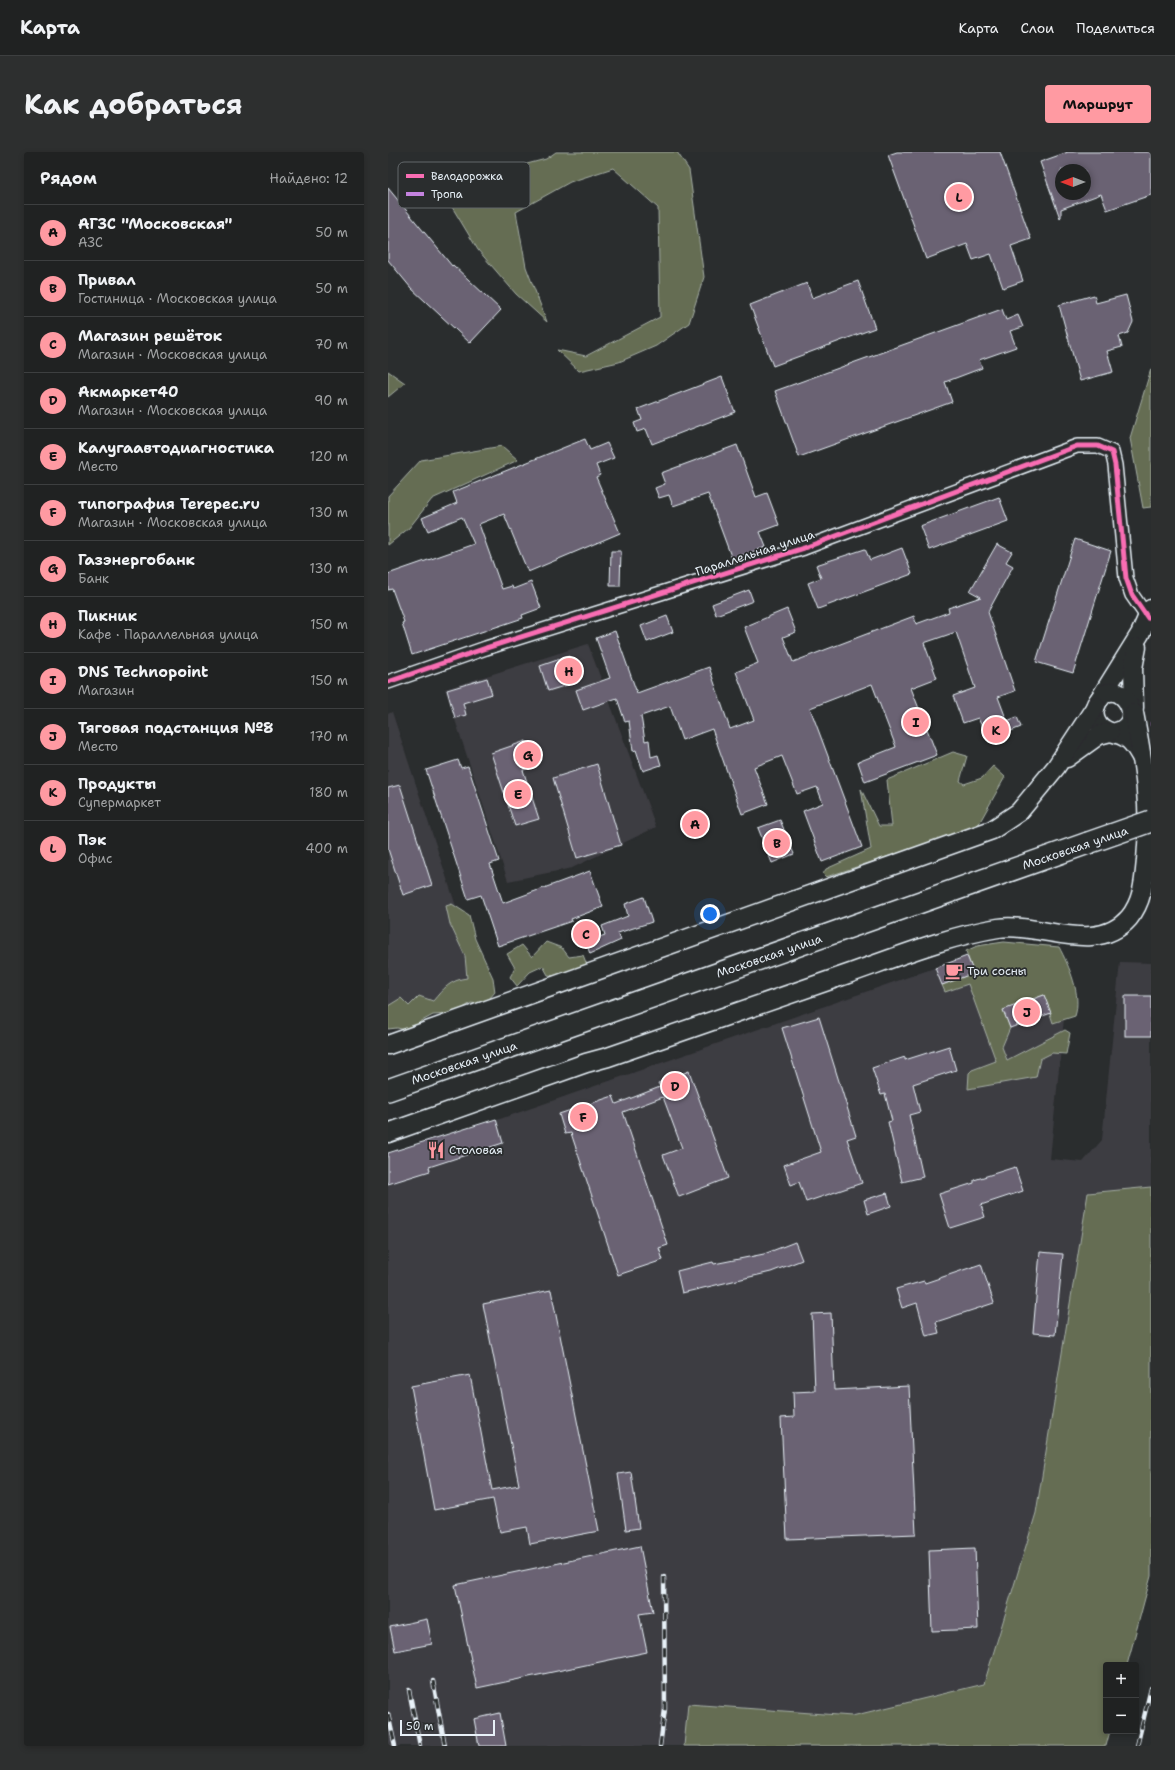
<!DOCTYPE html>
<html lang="ru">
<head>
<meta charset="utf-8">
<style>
	:root { --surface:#202222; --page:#2d2f2f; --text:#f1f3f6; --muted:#a2a4a5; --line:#3d3f40; --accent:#ff9aa2 }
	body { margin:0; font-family:"Shantell Sans",sans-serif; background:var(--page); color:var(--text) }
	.controls { position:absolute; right:12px; bottom:12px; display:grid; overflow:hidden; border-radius:4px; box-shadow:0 2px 6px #0003 }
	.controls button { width:36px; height:36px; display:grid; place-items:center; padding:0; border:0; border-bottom:1px solid var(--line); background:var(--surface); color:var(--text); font:20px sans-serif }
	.compass { position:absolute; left:667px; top:12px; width:36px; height:36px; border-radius:50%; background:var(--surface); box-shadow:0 2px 6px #0003; rotate:270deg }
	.scale { position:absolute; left:12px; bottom:10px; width:95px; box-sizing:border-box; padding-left:4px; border:2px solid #e8f1f8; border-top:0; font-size:11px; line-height:14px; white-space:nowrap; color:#e8f1f8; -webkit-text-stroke:3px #2a2d2e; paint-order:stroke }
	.you { position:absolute; left:322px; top:762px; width:14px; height:14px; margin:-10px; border:3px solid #fff; border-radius:50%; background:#1a73e8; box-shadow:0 0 0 6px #1a73e833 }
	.badge { display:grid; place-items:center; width:26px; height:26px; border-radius:50%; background:var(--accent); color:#111; font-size:13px; font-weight:700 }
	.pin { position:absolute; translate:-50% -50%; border:2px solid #fff; box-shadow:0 1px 4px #0006 }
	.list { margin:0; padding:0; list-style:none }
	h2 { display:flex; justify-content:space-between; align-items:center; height:52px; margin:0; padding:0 16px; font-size:17px }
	h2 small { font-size:13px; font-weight:400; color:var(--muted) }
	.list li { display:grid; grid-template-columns:26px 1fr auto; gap:12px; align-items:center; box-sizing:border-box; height:56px; padding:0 16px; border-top:1px solid var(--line) }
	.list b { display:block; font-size:15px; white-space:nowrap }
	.list p { margin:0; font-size:13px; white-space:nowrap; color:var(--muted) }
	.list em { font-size:13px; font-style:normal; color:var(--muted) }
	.map { position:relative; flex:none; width:763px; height:1594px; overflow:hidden; border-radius:4px }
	header { display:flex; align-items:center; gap:24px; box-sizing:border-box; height:56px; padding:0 20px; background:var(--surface); border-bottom:1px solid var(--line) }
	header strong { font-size:19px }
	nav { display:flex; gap:22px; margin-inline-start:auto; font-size:14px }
	.intro { display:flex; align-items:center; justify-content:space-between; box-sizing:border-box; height:96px; padding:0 24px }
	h1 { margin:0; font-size:28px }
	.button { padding:10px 18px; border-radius:4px; background:var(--accent); color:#111; font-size:14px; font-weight:700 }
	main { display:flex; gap:24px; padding:0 24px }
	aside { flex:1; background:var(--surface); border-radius:4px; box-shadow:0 2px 6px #0003 }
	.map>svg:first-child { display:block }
	.built { fill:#3e3d43 }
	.green { fill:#656d53; stroke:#a6afa6 }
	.building { fill:#6b6273; stroke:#e8f1f8; fill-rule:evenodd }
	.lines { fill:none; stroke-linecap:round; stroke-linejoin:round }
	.minor-casing { stroke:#e8f1f8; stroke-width:16 }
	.secondary-casing { stroke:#e8f1f8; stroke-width:21 }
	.primary-casing { stroke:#e8f1f8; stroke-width:24 }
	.minor { stroke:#2a2d2e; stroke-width:13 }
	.secondary { stroke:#2a2d2e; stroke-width:18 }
	.primary { stroke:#2a2d2e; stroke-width:21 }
	.rail-casing { stroke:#e8f1f8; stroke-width:4.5 }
	.rail { stroke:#2a2d2e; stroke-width:3; stroke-dasharray:9; stroke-linecap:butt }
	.primary-bridge-casing { stroke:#e8f1f8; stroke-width:24; stroke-linecap:butt }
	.primary-bridge { stroke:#2a2d2e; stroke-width:21 }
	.quiet { stroke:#c483df; stroke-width:4; stroke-dasharray:8 4; stroke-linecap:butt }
	.cycleway-casing { stroke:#2a2d2e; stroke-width:8 }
	.cycleway { stroke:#f96db3; stroke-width:5 }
	.labels { text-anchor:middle; stroke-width:3.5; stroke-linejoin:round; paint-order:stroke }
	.street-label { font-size:12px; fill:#e8f1f8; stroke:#2a2d2e }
	.poi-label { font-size:12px; fill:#e8f1f8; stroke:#2a2d2e; text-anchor:start }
	.key { fill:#2a2d2e; stroke:#63686b; stroke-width:1 }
	.key-label { font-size:11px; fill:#e8f1f8 }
</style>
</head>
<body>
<header>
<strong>Карта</strong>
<nav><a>Карта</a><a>Слои</a><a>Поделиться</a></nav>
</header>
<div class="intro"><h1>Как добраться</h1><a class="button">Маршрут</a></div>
<main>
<aside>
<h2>Рядом<small>Найдено: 12</small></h2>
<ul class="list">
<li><span class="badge">A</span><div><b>АГЗС &quot;Московская&quot;</b><p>АЗС</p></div><em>50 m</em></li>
<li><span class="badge">B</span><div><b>Привал</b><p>Гостиница · Московская улица</p></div><em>50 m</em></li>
<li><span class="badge">C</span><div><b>Магазин решёток</b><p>Магазин · Московская улица</p></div><em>70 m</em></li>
<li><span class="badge">D</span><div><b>Акмаркет40</b><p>Магазин · Московская улица</p></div><em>90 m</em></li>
<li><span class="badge">E</span><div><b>Калугаавтодиагностика</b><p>Место</p></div><em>120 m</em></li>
<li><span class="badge">F</span><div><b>типография Terepec.ru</b><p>Магазин · Московская улица</p></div><em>130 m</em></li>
<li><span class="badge">G</span><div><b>Газэнергобанк</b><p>Банк</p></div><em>130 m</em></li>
<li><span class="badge">H</span><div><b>Пикник</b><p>Кафе · Параллельная улица</p></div><em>150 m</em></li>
<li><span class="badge">I</span><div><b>DNS Technopoint</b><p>Магазин</p></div><em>150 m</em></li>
<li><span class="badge">J</span><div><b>Тяговая подстанция №8</b><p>Место</p></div><em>170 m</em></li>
<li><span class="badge">K</span><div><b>Продукты</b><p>Супермаркет</p></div><em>180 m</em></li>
<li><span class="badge">L</span><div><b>Пэк</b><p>Офис</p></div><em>400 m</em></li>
</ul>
</aside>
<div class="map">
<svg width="763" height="1594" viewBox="0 0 763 1594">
	<rect width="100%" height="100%" fill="#2a2d2e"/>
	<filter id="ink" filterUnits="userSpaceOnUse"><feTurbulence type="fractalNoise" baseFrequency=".025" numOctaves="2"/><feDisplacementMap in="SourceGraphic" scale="8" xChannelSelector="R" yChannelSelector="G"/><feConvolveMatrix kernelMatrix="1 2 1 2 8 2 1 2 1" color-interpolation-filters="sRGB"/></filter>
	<g filter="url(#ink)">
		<!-- built -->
		<g class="built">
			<polygon points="200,492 268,675 184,716 120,729 57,537"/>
			<polygon points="4,560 94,833 0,862 0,562"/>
			<polygon points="601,797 677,856 662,1007 695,1010 714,988 732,810 763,811 763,1035 700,1041 648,1361 596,1532 464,1564 300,1552 296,1594 0,1594 0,1006"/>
		</g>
		<!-- green -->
		<g class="green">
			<polygon points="168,0 289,0 301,18 316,125 301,171 268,194 231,210 191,219 169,198 198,204 272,165 270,56 225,16 182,30 128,60 138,115 159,170 128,142 90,98 58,45 88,50 116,18 158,7"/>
			<polygon points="763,217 763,355 755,356 742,286"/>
			<polygon points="0,219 17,231 0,245"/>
			<polygon points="114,294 130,308 44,347 21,376 0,393 0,344 33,308"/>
			<polygon points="565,600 579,604 572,629 576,632 594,626 605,614 617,625 589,675 438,725 435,722 438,717 483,697 473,637 491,674 504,674 499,628"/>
			<path d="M64,752l17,11 6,24 18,39 2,14 -11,13 -13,-2 -11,7 -11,4 -16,1 -13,7 -9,9 -14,-3 -9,1v-23l13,-8 8,8 10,-10 14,5c10,-12 17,-21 34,-23l-2,-22 -15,-32 -4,-18z"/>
			<polygon points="158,790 174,796 181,805 195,803 199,813 179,826 160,823 155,814 142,820 129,834 122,825 127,816 119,802 134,793 144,805"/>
			<path d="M616,790l55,5c10,19 23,48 16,69l-22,7 -9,-28 -40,16 6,17 -8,19 5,13 58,-30 5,3 -4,21 -14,-1 -12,6 -4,18 -68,12 1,-16 3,-3 24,-9 -28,-77 -23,8 -3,-7 31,-12 -7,-22 11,-5z"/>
			<polygon points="763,1035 763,1424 739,1513 718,1513 718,1579 722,1579 718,1594 296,1594 300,1552 464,1564 596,1532 648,1361 700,1041"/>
		</g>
		<!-- building -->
		<g class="building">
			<polygon points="509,0 612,0 643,87 623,94 635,129 615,136 603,102 585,108 579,92 538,107 500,3"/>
			<path d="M680,0h83v43l-44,15 -6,-16 -40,15v8l-1,1 -20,-56zM673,18h24v24h-24z"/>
			<polygon points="0,36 64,114 65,113 113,158 82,191 23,136 0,108"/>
			<polygon points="470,129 487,176 385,214 362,153 419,131 424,146"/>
			<polygon points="706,143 708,151 738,143 745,170 740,181 731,184 734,195 719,199 725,220 692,229 671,153"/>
			<polygon points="614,157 618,168 630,163 635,175 622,179 628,195 591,208 594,216 557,230 564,250 411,305 387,239"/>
			<polygon points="334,225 347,260 264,292 258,277 249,280 246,271 254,268 250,257"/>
			<polygon points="197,287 202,298 219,291 226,306 208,313 212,323 208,325 232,381 140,420 116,362 91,372 114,437 124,434 125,437 143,430 153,456 134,463 135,466 24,503 14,471 16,470 4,437 0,438 0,422 86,392 74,365 40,379 34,366 69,351 65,340"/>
			<polygon points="349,293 368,345 379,341 391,373 372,380 378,395 344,407 320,342 285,354 281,343 271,346 267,336 277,332 273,321"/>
			<polygon points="611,345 620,369 541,398 532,374"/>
			<polygon points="687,387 723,399 685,521 648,510"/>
			<polygon points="609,392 624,400 618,410 625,414 600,460 627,539 610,545 619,569 629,565 633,575 600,588 590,566 575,571 565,544 587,536 568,480 536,491 549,526 523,536 549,603 477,630 470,610 508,595 484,532 422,556 474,695 434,710 415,659 435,651 429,635 409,642 394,604 366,615 380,652 354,662 324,577 294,588 282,554 253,564 257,589 261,588 263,605 270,603 273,613 255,619 248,598 245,599 241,569 237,570 229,546 195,558 188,538 222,526 208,486 227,479 249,541 321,515 342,577 366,568 348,520 370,511 356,475 399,457 408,480 395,485 405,510 526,464 528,472 561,460 560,456 593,445 582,439"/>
			<polygon points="514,396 524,422 430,457 420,431 433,426 428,413 477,397 482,408"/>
			<polygon points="223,399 233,399 232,434 222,434"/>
			<polygon points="361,438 365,449 328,463 324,452"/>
			<polygon points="279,464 285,480 259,490 253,474"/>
			<polygon points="181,504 189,530 160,539 152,514"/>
			<polygon points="99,526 104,542 75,551 78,563 67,566 59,538"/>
			<polygon points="138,589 146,614 135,618 151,667 127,674 103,601"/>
			<polygon points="70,608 73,616 80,614 111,709 102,712 115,751 202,719 215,755 183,767 184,769 110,794 93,743 80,747 38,618"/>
			<polygon points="209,612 233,693 189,706 165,626"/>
			<polygon points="12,633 44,733 15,743 0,697 0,636"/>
			<polygon points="392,668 406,702 384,711 370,676"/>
			<polygon points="256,745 264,770 230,781 233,788 202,802 198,790 217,783 214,774 240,764 237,752"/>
			<polygon points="579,804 586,821 554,833 547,816"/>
			<polygon points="656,843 663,861 622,876 615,858"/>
			<rect x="737" y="844" width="26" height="40"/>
			<polygon points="431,865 468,984 459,987 474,1031 418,1050 411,1030 403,1033 396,1013 433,1000 394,876"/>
			<polygon points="561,894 568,918 525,932 532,960 521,963 535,1025 514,1030 500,970 504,969 497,942 493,943 484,916 517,905 517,908"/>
			<polygon points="301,919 340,1026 291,1045 275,1003 294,996 275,945 235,960 280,1093 271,1096 275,1108 230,1123 183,981 177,982 171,962 225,944 228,952 272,935 270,931"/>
			<polygon points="108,967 115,991 41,1015 42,1019 0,1032 0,1001"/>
			<polygon points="627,1015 635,1039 593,1053 597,1065 562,1076 551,1042 586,1031 586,1028"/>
			<polygon points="499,1041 503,1054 480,1062 476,1048"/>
			<polygon points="407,1090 414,1108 383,1120 294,1141 289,1119 325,1110 326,1112 376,1102"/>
			<polygon points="652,1100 675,1102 667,1183 645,1181"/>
			<polygon points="593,1112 606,1151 548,1170 551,1181 538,1184 529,1151 514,1156 508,1137 536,1129 537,1131"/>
			<polygon points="163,1138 211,1379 142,1392 139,1375 112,1380 105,1347 46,1358 23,1234 82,1223 104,1338 131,1333 95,1152"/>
			<polygon points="443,1161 446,1238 521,1234 528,1382 399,1387 393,1266 406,1265 405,1240 427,1239 424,1162"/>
			<polygon points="243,1320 251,1376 238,1378 230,1322"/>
			<polygon points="252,1394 265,1460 251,1462 259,1500 89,1536 67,1433"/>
			<polygon points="587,1396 590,1477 544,1479 541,1398"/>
			<polygon points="39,1467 44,1492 7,1499 2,1475"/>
			<polygon points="112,1561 118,1594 91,1594 86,1567"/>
		</g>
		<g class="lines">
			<!-- minor casing -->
			<g class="minor-casing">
				<polyline id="minor" points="0,530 98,496 416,396 689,294 710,294 724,300 727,313 738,426 744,443 760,466"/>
			</g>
			<!-- secondary casing -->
			<g class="secondary-casing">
				<g id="secondary">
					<polyline points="711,548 752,482 763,457"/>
					<polyline points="746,556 745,516 749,495"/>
					<path d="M728,580c35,-10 1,-61 -18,-31 -7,10 -3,24 8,29 7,4 13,3 20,8 7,4 11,12 15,19"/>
					<polyline points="679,606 711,583 722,580"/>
					<polyline points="0,893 604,678 631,660 668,615 708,554"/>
					<path d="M0,981l198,-70 22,-6c79,-27 158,-55 237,-82 49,-17 103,-39 153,-47 42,-6 98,28 131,-10 14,-17 15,-37 17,-58 5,-54 -2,-94 -12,-147"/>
				</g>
			</g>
			<!-- primary casing -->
			<g class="primary-casing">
				<polyline id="primary" points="0,938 700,691"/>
			</g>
			<!-- minor -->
			<use href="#minor" class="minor"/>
			<!-- secondary -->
			<use href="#secondary" class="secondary"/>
			<!-- primary -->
			<use href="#primary" class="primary"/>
			<!-- rail casing -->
			<g class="rail-casing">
				<g id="rail">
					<polyline points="45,1529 57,1594"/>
					<polyline points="21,1538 32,1594"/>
					<polyline points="0,1562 7,1594"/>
					<polyline points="272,1594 277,1557 276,1425"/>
					<polyline points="749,1594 763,1536"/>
				</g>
			</g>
			<!-- rail -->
			<use href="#rail" class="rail"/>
			<!-- primary-bridge casing -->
			<g class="primary-bridge-casing">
				<polyline id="primary-bridge" points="700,691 763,669"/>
			</g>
			<!-- primary-bridge -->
			<use href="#primary-bridge" class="primary-bridge"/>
			<!-- quiet -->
			<polyline class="quiet" points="762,572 763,572"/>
			<!-- cycleway casing -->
			<g class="cycleway-casing">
				<polyline id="cycleway" points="0,530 98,496 416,396 689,294 710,294 724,300 727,313 738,426 744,443 760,466"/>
			</g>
			<!-- cycleway -->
			<use href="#cycleway" class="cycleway"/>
		</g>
	</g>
	<!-- icons -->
	<defs>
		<g id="cafe-bare" transform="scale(1.38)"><path d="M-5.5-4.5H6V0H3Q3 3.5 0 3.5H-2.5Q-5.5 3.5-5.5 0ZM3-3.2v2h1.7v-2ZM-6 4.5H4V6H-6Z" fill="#ff9aa2" stroke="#2a2d2e" stroke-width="2.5" paint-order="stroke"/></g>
		<g id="restaurant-bare" transform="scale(1.38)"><path d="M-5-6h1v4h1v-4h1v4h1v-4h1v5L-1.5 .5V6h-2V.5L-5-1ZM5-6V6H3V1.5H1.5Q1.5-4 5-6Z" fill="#ff9aa2" stroke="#2a2d2e" stroke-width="2.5" paint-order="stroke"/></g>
	</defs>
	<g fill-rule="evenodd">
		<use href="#cafe-bare" x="566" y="819"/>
		<use href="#restaurant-bare" x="48" y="998"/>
	</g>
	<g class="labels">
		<!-- street labels -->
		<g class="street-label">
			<text transform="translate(367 401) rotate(-18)" y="4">Параллельная улица</text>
			<text transform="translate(687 696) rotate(-19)" y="4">Московская улица</text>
			<text transform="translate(381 804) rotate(-19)" y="4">Московская улица</text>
			<text transform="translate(76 911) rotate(-19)" y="4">Московская улица</text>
		</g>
		<!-- poi labels -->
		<g class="poi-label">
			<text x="579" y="823">Три сосны</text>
			<text x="61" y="1002">Столовая</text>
		</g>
	</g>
	<!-- legend -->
	<rect x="10" y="10" width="132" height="46" rx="6" class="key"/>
	<rect x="18" y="22" width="18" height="4" fill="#f96db3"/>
	<rect x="18" y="40" width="18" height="4" fill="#c483df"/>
	<g class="key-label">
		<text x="43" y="28">Велодорожка</text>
		<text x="43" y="46">Тропа</text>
	</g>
</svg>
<div class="controls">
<button>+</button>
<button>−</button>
</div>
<svg class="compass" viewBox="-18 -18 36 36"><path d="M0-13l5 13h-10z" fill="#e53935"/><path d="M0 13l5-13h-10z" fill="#a2a4a5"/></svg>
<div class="scale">50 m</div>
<div class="you"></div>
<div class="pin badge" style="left:307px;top:672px">A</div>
<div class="pin badge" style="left:389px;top:691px">B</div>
<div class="pin badge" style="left:198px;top:782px">C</div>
<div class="pin badge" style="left:287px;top:934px">D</div>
<div class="pin badge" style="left:130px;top:642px">E</div>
<div class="pin badge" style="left:195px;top:965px">F</div>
<div class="pin badge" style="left:140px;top:603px">G</div>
<div class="pin badge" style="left:181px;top:519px">H</div>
<div class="pin badge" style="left:528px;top:570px">I</div>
<div class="pin badge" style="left:639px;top:860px">J</div>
<div class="pin badge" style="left:608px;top:578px">K</div>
<div class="pin badge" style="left:571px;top:45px">L</div>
</div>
</main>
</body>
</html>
